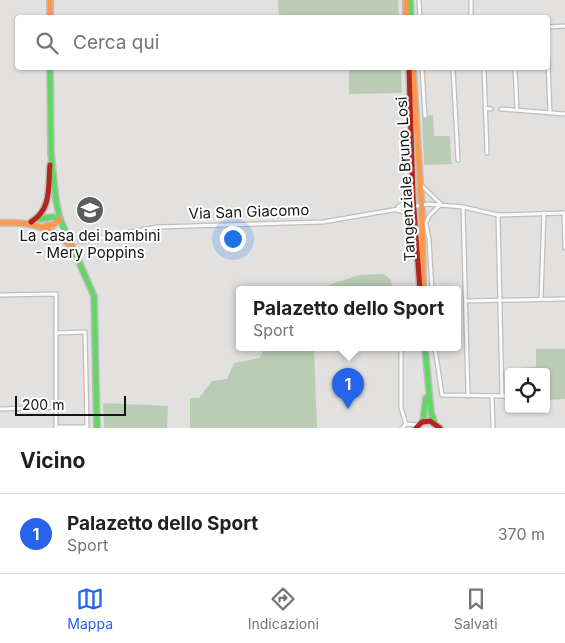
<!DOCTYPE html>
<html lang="it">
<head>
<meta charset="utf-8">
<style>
	:root { --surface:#fff; --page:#f6f6f6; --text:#202124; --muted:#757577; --line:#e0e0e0; --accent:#2563eb }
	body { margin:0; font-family:Inter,sans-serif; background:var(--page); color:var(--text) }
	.controls { position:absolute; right:15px; bottom:15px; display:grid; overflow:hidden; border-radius:5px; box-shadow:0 1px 4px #0004 }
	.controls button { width:45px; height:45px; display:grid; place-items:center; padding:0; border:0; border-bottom:1px solid var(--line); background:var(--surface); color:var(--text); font:25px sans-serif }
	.scale { position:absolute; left:15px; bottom:12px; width:111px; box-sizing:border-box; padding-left:5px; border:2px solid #141412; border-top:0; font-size:14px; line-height:18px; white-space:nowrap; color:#141412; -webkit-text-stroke:4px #fff; paint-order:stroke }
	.you { position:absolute; left:232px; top:238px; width:18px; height:18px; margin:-12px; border:4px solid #fff; border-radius:50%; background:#1a73e8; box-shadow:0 0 0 8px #1a73e833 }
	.badge { display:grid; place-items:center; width:32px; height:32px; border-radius:50%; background:var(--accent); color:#fff; font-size:16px; font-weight:700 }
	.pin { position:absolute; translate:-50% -41px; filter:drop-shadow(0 1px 2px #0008) }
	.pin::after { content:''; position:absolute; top:26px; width:18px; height:15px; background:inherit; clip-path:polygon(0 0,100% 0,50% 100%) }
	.popup { position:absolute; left:236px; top:286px; width:225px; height:65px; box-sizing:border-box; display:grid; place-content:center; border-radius:5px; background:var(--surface); filter:drop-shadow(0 1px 4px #0005); font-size:16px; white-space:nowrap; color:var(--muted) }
	.popup b { font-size:19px; color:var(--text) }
	.popup::after { content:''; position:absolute; left:50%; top:100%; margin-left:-10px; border:10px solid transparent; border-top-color:var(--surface) }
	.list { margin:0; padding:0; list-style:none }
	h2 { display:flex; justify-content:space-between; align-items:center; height:65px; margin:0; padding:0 20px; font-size:21px }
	h2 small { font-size:16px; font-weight:400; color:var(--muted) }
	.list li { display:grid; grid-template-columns:32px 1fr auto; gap:15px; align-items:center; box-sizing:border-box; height:80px; padding:0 20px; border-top:1px solid var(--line) }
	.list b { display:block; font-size:19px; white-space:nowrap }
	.list p { margin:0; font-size:16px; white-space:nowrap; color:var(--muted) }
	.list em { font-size:16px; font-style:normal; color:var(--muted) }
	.icon { flex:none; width:28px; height:28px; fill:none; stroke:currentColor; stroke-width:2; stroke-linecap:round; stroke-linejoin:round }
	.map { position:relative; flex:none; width:565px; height:428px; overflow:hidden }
	.search { position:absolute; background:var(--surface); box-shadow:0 1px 4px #0004; left:15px; right:15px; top:15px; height:55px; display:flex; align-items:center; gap:12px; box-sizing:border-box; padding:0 18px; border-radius:5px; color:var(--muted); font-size:19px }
	.sheet { height:145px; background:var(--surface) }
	nav { display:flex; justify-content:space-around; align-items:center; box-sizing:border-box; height:70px; border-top:1px solid var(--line); background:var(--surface); font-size:14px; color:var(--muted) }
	nav a { display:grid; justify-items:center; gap:2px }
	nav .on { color:var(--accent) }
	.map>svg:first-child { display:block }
	.green { fill:#bacdb4 }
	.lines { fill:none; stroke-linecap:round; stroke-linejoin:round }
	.street-casing { stroke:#bfbebd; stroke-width:5.5 }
	.fast-casing { stroke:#bfbebd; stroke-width:8 }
	.slow-casing { stroke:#bfbebd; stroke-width:8 }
	.jam-casing { stroke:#bfbebd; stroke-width:8 }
	.street { stroke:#fbfafa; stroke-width:3 }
	.fast { stroke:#63d668; stroke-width:5 }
	.slow { stroke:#ff974d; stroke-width:5 }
	.jam { stroke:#b3261e; stroke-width:5 }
	.labels { text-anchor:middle; stroke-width:4; stroke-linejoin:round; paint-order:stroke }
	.street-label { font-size:15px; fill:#141412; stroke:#fff }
	.poi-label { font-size:15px; fill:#141412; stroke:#fff }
</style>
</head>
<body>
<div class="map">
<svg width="565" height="428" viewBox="0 0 565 428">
	<rect width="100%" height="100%" fill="#e2e1df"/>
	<!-- green -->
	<g class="green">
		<polygon points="278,0 398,0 399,17 279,17"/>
		<polygon points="349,68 401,68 402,93 349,94"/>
		<polygon points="433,115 434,136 450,136 451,162 453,164 424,165 422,116"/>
		<polygon points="384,274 391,280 393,290 328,290 329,285 359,275"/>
		<polygon points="314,349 317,428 190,428 190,398 199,398 212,381 227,379 234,363 260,358 263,351"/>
		<polygon points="536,349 565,349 565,399 546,400 546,372 520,372 520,368 536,367"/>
		<polygon points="103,403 168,406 167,428 104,428"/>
	</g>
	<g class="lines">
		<!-- street casing -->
		<g class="street-casing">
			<g id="street">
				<polyline points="419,0 420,18"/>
				<polyline points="471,0 471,18"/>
				<polyline points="548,27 565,26"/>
				<polyline points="548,60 550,113"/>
				<polyline points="422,68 425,116"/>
				<polyline points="453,68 458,160"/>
				<polyline points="484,68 487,153"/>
				<polyline points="515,68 517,109"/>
				<polyline points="485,108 491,109"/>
				<polyline points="501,109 565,114"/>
				<polyline points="422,186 441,204"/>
				<polyline points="398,207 404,203 411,191"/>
				<polyline points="463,207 468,396"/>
				<polyline points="396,210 404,212 414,223"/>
				<polyline points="564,213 565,248"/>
				<polyline points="498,215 502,396"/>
				<polyline points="426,224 429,239 432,290"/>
				<polyline points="425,225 429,216 440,205"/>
				<polyline points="80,242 157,227 323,222 428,204 463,207 498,215 565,213"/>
				<polyline points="0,295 56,294 56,428"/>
				<polyline points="541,299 544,213"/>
				<polyline points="466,301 565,299"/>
				<polyline points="56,333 85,332 87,427 56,427"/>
				<polyline points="401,348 401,408 406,424"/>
				<polyline points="435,348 442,395 509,396"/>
				<polyline points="492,396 493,428"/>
				<polyline points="0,409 57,407"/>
				<polyline points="402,428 406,424 418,425"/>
			</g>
		</g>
		<!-- fast casing -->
		<g class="fast-casing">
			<g id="fast">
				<polyline points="410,0 411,18"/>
				<polyline points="50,68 51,154 56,200 60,219 94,296 97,428"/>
				<polyline points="40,219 52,217 60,219"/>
				<polyline points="425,348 431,412 434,422"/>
				<polyline points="423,422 426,398"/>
			</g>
		</g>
		<!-- slow casing -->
		<g class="slow-casing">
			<g id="slow">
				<polyline points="50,0 50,18"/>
				<polyline points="406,0 406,18"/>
				<polyline points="413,68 422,212 423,290"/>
				<path d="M0,223c29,-1 49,2 71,23"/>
				<polyline points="46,226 53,225 60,219"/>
			</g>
		</g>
		<!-- jam casing -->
		<g class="jam-casing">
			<g id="jam">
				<polyline points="409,68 413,197 420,290"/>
				<path d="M31,222c21,-13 17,-35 19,-57"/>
				<polyline points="416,428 422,422 430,421 440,428"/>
			</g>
		</g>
		<!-- street -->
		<use href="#street" class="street"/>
		<!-- fast -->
		<use href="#fast" class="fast"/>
		<!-- slow -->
		<use href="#slow" class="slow"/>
		<!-- jam -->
		<use href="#jam" class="jam"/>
	</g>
	<!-- icons -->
	<defs>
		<g id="school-disc" transform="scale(1.4375)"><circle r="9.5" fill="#5c5c5a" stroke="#fff"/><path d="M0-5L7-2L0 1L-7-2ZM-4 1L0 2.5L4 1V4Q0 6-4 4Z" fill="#fff"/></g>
	</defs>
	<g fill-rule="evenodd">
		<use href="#school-disc" x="90" y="210"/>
	</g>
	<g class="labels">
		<!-- street labels -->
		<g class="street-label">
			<text transform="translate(406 179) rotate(-93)" y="5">Tangenziale Bruno Losi</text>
			<text transform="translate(249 212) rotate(-2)" y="5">Via San Giacomo</text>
		</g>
		<!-- poi labels -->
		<g class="poi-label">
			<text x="90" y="241">La casa dei bambini<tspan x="90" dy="17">- Mery Poppins</tspan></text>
		</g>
	</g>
</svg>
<div class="controls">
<button><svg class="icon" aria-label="locate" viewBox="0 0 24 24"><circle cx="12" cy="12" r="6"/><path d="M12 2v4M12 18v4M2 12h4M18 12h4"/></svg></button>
</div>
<div class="scale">200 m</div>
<div class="you"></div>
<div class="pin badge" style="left:348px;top:409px">1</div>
<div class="popup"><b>Palazetto dello Sport</b>Sport</div>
<div class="search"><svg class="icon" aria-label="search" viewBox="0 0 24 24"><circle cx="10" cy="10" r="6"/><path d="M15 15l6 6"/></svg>Cerca qui</div>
</div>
<section class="sheet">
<h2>Vicino<small></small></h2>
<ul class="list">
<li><span class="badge">1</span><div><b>Palazetto dello Sport</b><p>Sport</p></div><em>370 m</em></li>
</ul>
</section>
<nav>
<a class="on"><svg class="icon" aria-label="map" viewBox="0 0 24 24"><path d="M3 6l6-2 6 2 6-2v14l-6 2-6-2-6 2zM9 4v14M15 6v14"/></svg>Mappa</a>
<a><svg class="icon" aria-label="directions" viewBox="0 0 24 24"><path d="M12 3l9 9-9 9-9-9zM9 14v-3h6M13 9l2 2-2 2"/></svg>Indicazioni</a>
<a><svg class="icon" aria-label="saved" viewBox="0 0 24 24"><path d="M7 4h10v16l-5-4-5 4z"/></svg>Salvati</a>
</nav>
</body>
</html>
